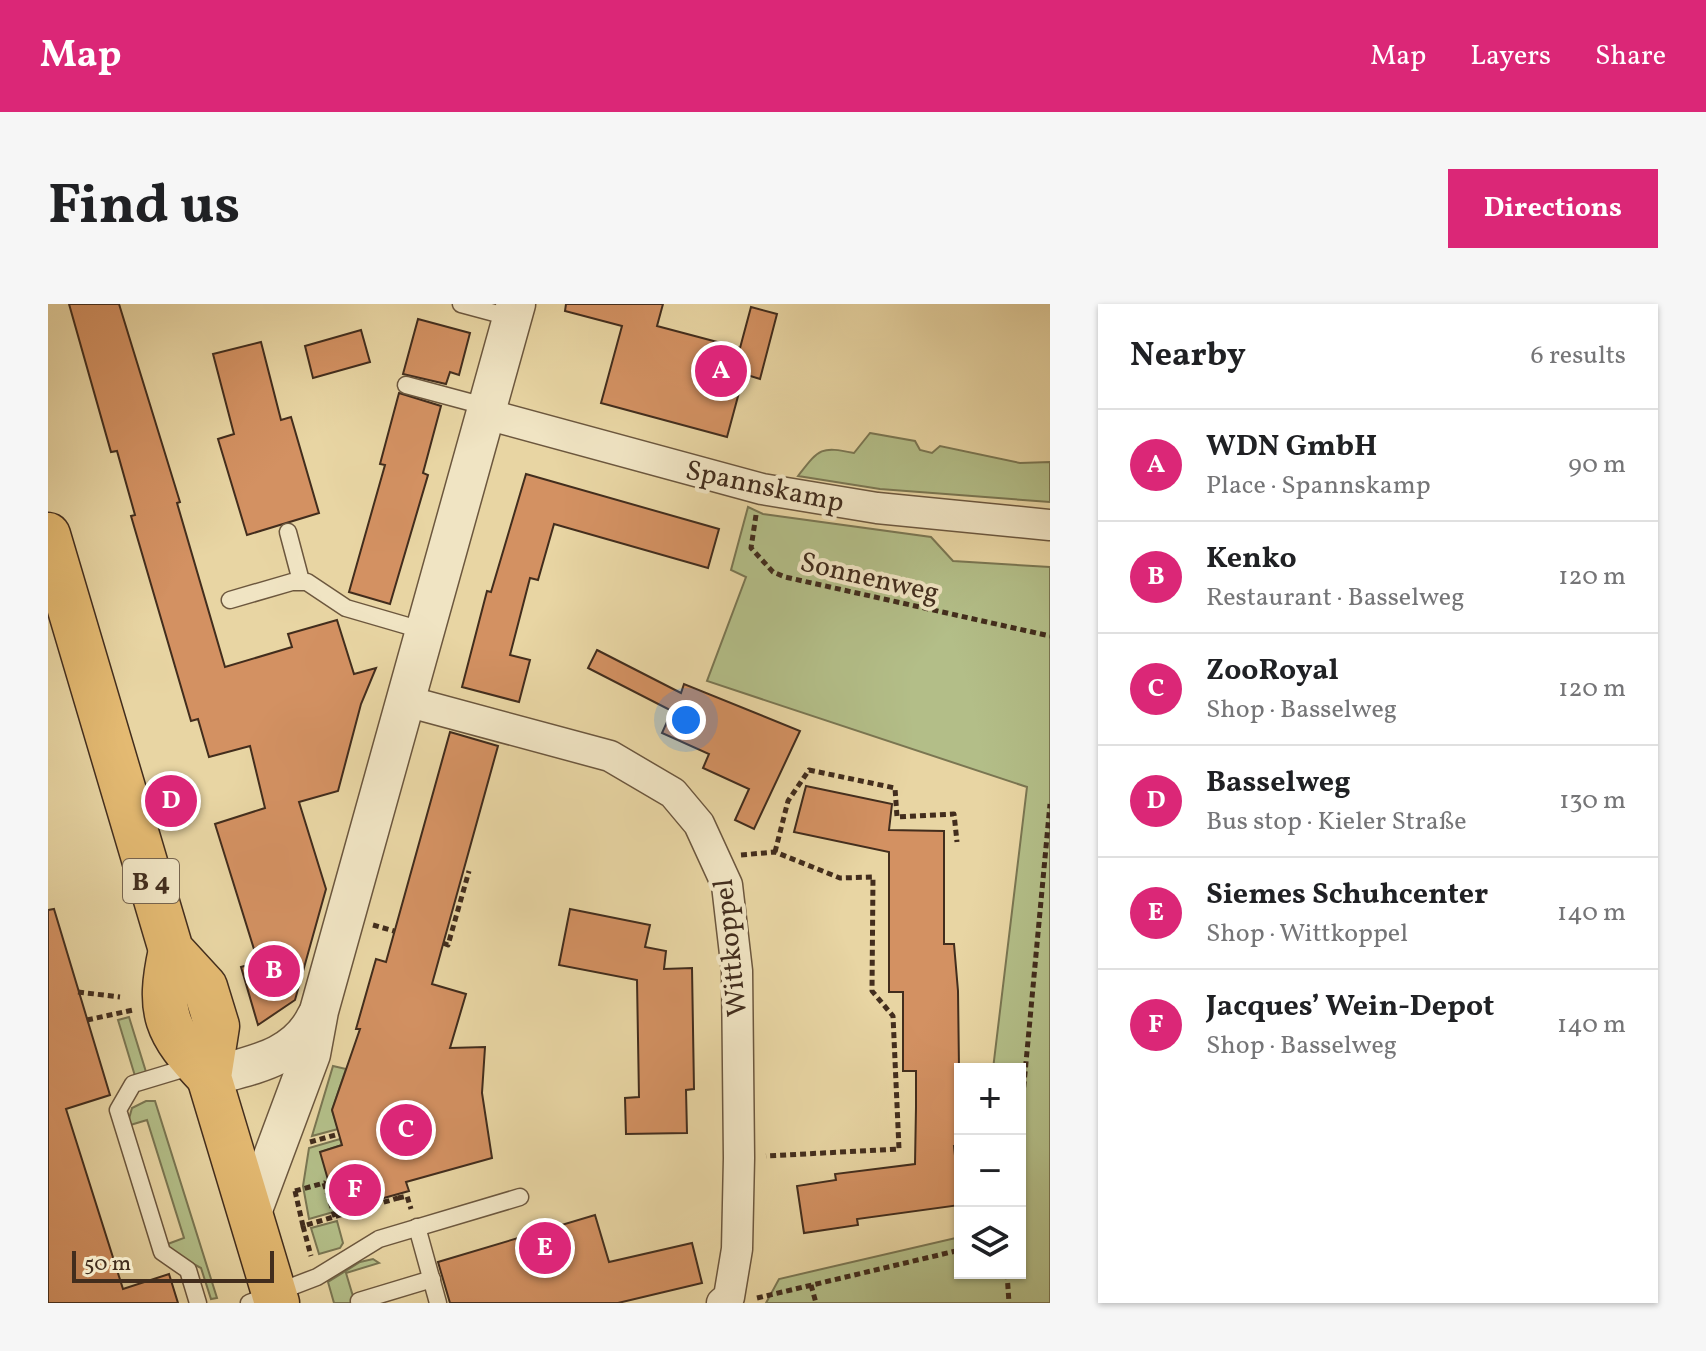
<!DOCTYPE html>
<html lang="en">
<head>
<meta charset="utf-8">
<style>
	:root { --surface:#fff; --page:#f6f6f6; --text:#202124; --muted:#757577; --line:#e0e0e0; --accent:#db2777 }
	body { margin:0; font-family:Vollkorn,serif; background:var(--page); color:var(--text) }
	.controls { position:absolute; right:24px; bottom:24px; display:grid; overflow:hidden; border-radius:0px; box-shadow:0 2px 6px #0004 }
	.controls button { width:72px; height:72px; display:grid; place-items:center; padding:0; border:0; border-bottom:2px solid var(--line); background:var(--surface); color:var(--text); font:40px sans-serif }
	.scale { position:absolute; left:24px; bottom:20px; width:202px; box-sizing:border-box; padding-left:8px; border:4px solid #422d1d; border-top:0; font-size:22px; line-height:28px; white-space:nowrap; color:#422d1d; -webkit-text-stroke:6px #f0e4c3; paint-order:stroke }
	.you { position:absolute; left:638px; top:416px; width:28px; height:28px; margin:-20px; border:6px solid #fff; border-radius:50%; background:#1a73e8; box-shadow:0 0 0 12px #1a73e833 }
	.badge { display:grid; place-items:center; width:52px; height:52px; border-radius:50%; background:var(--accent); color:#fff; font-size:26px; font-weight:700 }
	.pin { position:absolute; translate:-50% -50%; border:4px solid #fff; box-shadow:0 2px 8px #0006 }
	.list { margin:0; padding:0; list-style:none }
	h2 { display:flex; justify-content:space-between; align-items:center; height:104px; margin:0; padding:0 32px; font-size:34px }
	h2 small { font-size:26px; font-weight:400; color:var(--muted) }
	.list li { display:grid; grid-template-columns:52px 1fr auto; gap:24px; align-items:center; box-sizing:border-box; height:112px; padding:0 32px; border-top:2px solid var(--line) }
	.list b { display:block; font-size:30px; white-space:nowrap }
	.list p { margin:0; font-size:26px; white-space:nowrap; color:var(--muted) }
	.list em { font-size:26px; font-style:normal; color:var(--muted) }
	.icon { flex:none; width:44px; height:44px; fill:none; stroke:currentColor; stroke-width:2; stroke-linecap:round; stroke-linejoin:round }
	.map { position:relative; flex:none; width:1002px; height:999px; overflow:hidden; border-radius:0px }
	header { display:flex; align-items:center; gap:48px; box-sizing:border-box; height:112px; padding:0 40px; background:var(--accent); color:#fff }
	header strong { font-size:38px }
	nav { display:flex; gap:44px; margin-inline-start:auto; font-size:28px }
	.intro { display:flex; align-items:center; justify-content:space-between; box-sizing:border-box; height:192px; padding:0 48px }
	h1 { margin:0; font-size:56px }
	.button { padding:20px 36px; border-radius:0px; background:var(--accent); color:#fff; font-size:28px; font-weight:700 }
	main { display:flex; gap:48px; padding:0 48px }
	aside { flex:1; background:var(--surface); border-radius:0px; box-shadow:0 2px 6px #0004 }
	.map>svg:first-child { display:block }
	.green { fill:#b3be88; stroke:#7a7652; stroke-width:2 }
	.building { fill:#d39162; stroke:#422d1d; stroke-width:2 }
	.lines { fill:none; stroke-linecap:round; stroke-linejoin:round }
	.service-casing { stroke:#6c573e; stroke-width:19 }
	.minor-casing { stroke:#6c573e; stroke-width:33 }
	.tertiary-casing { stroke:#6c573e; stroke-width:41 }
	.primary-casing { stroke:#422d1d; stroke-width:47 }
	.path { stroke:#422d1d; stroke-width:5; stroke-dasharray:6 4; stroke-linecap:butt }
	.service { stroke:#f0e4c3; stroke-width:16 }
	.minor { stroke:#f0e4c3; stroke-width:30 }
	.tertiary { stroke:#f0e4c3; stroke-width:38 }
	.primary { stroke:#e4ba72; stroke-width:44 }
	.labels { text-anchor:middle; stroke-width:8; stroke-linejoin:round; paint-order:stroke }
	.shield { fill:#f0e4c3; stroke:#76644f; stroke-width:2 }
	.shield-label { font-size:26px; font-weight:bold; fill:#422d1d }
	.street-label { font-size:28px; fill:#422d1d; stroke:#f0e4c3 }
</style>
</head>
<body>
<header>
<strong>Map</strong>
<nav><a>Map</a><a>Layers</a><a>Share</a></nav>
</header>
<div class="intro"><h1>Find us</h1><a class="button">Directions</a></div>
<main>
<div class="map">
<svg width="1002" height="999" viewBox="0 0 1002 999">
	<rect width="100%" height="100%" fill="#e8d5a3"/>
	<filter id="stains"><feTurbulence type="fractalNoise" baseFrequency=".0025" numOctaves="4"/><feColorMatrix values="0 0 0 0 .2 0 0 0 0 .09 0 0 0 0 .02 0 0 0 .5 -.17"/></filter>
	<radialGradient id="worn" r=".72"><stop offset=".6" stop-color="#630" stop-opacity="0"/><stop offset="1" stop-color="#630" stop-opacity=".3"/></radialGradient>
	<!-- green -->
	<g class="green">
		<path d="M822,129l45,8 5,9 12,3 8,-7 80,17 30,-1v40l-170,-13 -82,-13c21,-27 22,-30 56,-23z"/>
		<polygon points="700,203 715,210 883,233 905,257 1002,263 1002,999 718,999 731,975 912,933 912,969 972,969 972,765 945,765 979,483 659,377 698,273 683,266"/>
		<polygon points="81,713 98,768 87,772 70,716"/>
		<polygon points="285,762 298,765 284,806 290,825 264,832"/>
		<polygon points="98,797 107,797 169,994 163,995 153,964 118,945 117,941 136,934 99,816 79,822 84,804"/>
		<polygon points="292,835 294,841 273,848 289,907 261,915 255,882 261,844"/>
		<polygon points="289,917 295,939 292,944 271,950 263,924"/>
		<polygon points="325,955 331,959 298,969 307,999 286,999 280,978 312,958"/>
	</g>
	<!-- building -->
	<g class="building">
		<polygon points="21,0 71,0 132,198 129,199 177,363 244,343 240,330 289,316 306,370 328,364 313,400 290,487 251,498 278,585 247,696 210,721 193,663 210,658 167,520 217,504 202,442 161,453 150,415 143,417 83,212 87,211 69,147 63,148"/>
		<polygon points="518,0 615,0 609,22 692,44 703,3 729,10 712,75 696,70 679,133 553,99 574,22 517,7"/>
		<polygon points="370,15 422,29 411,71 402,68 398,80 355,70"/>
		<polygon points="313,26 322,58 265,74 257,42"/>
		<polygon points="213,38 233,116 243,113 271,209 199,231 170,135 186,130 165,50"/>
		<polygon points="351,89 393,102 375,169 380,171 342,300 301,288 337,161 332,160"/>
		<polygon points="478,170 671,225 660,264 506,220 490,276 482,274 462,351 482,356 471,398 414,383 439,287 443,288"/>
		<polygon points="549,346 633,389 636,380 752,427 706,525 687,516 701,485 655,464 661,450 614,429 624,407 540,364"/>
		<polygon points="402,428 450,442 384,680 418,690 402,744 437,743 434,789 444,854 358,878 361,887 289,907 272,848 294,841 284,806 312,725 308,725 328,655 338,658"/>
		<polygon points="758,482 844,500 841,526 896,527 896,640 906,640 910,687 912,842 906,842 912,901 809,915 810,921 756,929 749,882 788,876 787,870 867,860 868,803 868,767 855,767 855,688 841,688 841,548 746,528"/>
		<polygon points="6,605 62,791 18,805 75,985 121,970 130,999 0,999 0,606"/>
		<polygon points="522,605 602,621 597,643 618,647 616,665 644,664 646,785 638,786 639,829 578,830 577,794 591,793 589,676 511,661"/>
		<polygon points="547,911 561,958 644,939 654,979 570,999 402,999 390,958"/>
	</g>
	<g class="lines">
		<!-- service casing -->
		<g class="service-casing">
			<g id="service">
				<polyline points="413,0 465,14"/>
				<polyline points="358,81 440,103"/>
				<polyline points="240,228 253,277"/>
				<polyline points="182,296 244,278 259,278 298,304 377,327"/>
				<polyline points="148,761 85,780 70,806 114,948 140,966 150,999"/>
				<polyline points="369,923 390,999"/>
				<polyline points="311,997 384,975"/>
				<polyline points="201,999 269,973 331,935 472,893"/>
			</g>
		</g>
		<!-- minor casing -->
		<g class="minor-casing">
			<g id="minor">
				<polyline points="438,110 714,185 829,204 1002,221"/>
				<polyline points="358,397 562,452 625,489 651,520 679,581 689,667 691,854 689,945 681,993 674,999"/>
			</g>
		</g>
		<!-- tertiary casing -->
		<g class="tertiary-casing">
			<g id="tertiary">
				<path d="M161,773c42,-12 87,-18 107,-60"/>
				<polyline points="203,911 263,750 271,707 468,0"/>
			</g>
		</g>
		<!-- primary casing -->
		<g class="primary-casing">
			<g id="primary">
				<polyline points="0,231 123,646 157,683 169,722 161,773 229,999"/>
				<path d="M123,646c-14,63 -5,82 38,127"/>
			</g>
		</g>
		<!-- path -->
		<g class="path">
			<polyline points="708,211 703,244 725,268 737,273 1002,332"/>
			<polyline points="727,548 740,497 761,466 847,484 849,513 906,510 909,538"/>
			<polyline points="693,551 727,548 792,574 825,573 824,687 845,712 851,845 718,852"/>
			<polyline points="325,621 346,627"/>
			<polyline points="395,639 400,641 421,567"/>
			<polyline points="30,688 72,693"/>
			<polyline points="39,716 85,706"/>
			<polyline points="972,823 1002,500"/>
			<polyline points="262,838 291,830"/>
			<polyline points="247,887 255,922 350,894 349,890"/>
			<polyline points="247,887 276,879 287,913"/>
			<polyline points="350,894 359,892 363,905"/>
			<polyline points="255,922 263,952"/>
			<polyline points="959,969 961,999"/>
			<polyline points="763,981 768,999"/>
			<polyline points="709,994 912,946"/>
		</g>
		<!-- service -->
		<use href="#service" class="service"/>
		<!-- minor -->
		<use href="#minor" class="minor"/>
		<!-- tertiary -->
		<use href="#tertiary" class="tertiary"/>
		<!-- primary -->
		<use href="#primary" class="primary"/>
	</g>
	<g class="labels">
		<!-- shield labels -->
		<rect class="shield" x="75" y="555" width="56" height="44" rx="6"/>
		<g class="shield-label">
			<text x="103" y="586">B 4</text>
		</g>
		<!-- street labels -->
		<g class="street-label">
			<text transform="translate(717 181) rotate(12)" y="10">Spannskamp</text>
			<text transform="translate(822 272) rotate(13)" y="10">Sonnenweg</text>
			<text transform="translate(681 644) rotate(-96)" y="10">Wittkoppel</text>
		</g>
	</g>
	<rect width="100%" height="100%" filter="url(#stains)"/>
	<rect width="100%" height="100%" fill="url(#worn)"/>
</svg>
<div class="controls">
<button>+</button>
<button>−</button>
<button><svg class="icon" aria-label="layers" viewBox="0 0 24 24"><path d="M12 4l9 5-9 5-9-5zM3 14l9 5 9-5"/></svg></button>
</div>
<div class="scale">50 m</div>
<div class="you"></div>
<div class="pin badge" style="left:673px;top:67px">A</div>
<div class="pin badge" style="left:226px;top:667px">B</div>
<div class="pin badge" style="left:358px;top:826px">C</div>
<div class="pin badge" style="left:123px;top:497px">D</div>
<div class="pin badge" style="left:497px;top:944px">E</div>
<div class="pin badge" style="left:307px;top:886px">F</div>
</div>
<aside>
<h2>Nearby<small>6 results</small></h2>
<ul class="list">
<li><span class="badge">A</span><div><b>WDN GmbH</b><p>Place · Spannskamp</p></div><em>90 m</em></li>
<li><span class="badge">B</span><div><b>Kenko</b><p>Restaurant · Basselweg</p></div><em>120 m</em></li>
<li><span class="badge">C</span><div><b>ZooRoyal</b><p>Shop · Basselweg</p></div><em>120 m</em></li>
<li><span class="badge">D</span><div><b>Basselweg</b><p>Bus stop · Kieler Straße</p></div><em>130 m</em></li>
<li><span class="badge">E</span><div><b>Siemes Schuhcenter</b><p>Shop · Wittkoppel</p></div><em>140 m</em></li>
<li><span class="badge">F</span><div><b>Jacques’ Wein-Depot</b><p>Shop · Basselweg</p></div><em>140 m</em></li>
</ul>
</aside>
</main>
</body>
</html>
